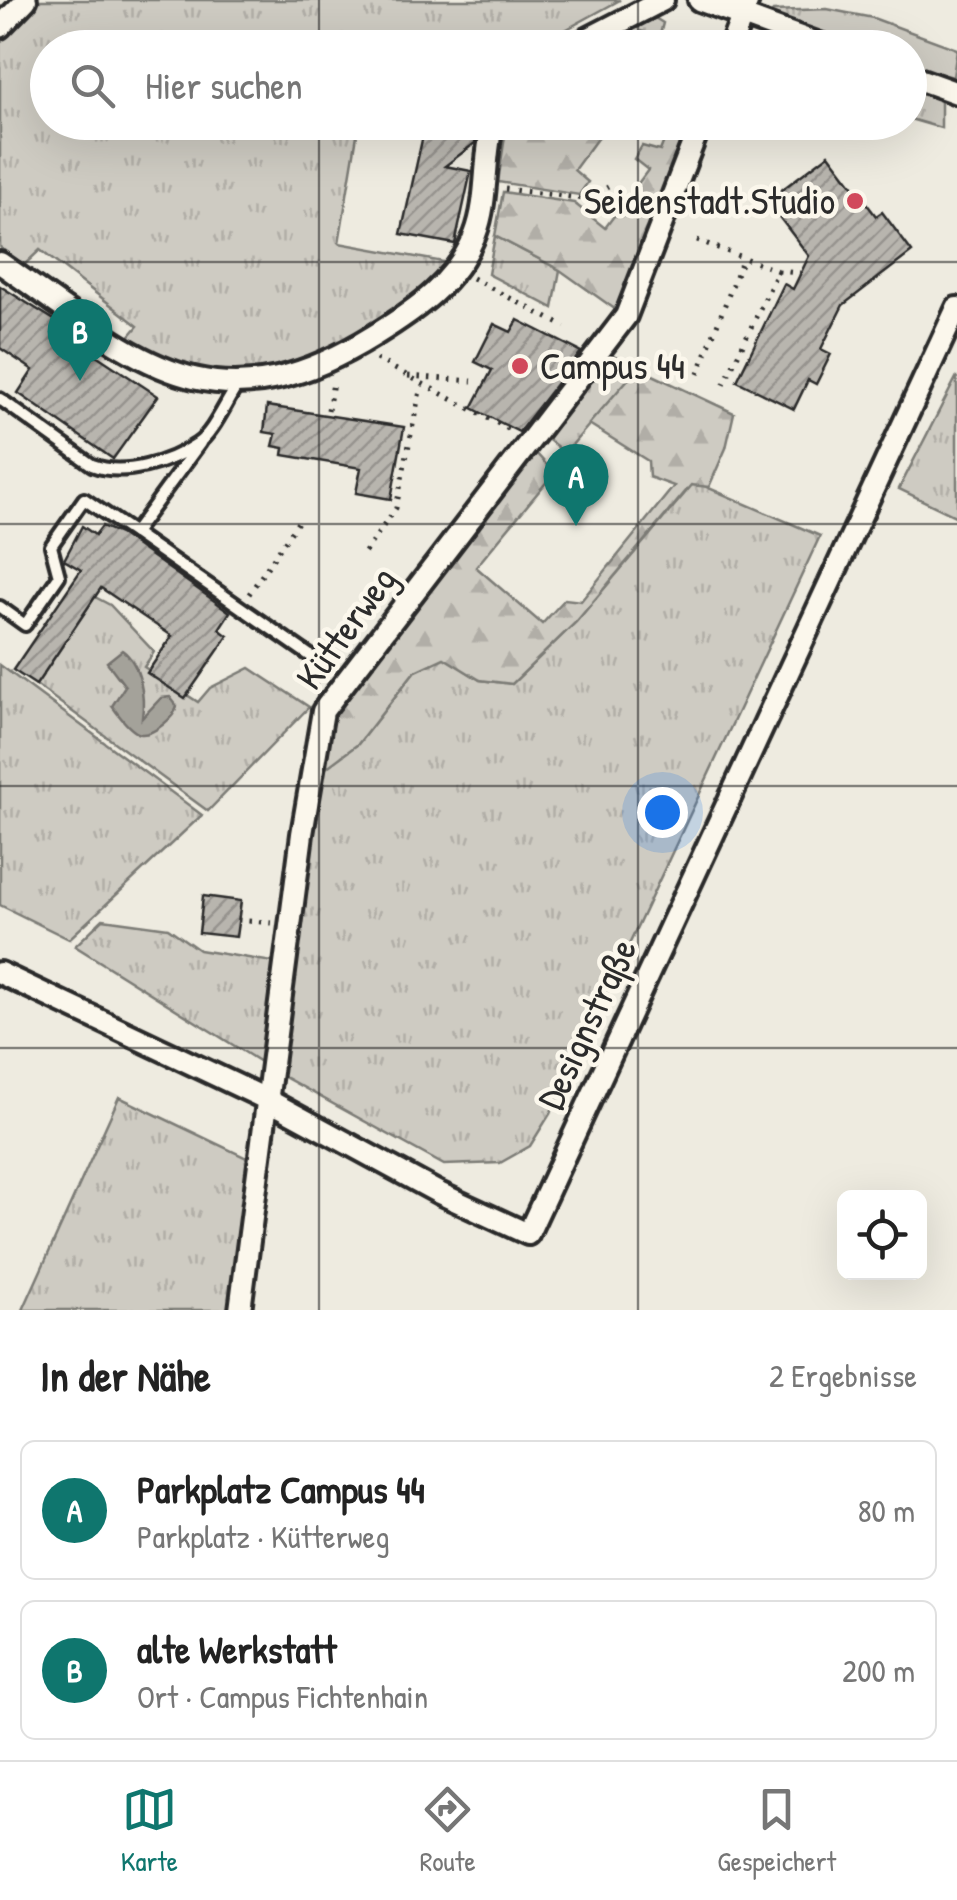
<!DOCTYPE html>
<html lang="de">
<head>
<meta charset="utf-8">
<style>
	:root { --surface:#fff; --page:#f6f6f6; --text:#222; --muted:#767676; --line:#e0e0e0; --accent:#0f766e }
	body { margin:0; font-family:"Patrick Hand",sans-serif; background:var(--page); color:var(--text) }
	.controls { position:absolute; right:30px; bottom:30px; display:grid; overflow:hidden; border-radius:15px; box-shadow:0 10px 40px #0002 }
	.controls button { width:90px; height:90px; display:grid; place-items:center; padding:0; border:0; border-bottom:2px solid var(--line); background:var(--surface); color:var(--text); font:50px sans-serif }
	.you { position:absolute; left:662px; top:812px; width:35px; height:35px; margin:-25px; border:8px solid #fff; border-radius:50%; background:#1a73e8; box-shadow:0 0 0 15px #1a73e833 }
	.badge { display:grid; place-items:center; width:65px; height:65px; border-radius:50%; background:var(--accent); color:#fff; font-size:32px; font-weight:700 }
	.pin { position:absolute; translate:-50% -82px; filter:drop-shadow(0 2px 5px #0008) }
	.pin::after { content:''; position:absolute; top:52px; width:35px; height:30px; background:inherit; clip-path:polygon(0 0,100% 0,50% 100%) }
	.list { margin:0; padding:0; list-style:none }
	h2 { display:flex; justify-content:space-between; align-items:center; height:130px; margin:0; padding:0 40px; font-size:42px }
	h2 small { font-size:32px; font-weight:400; color:var(--muted) }
	.list li { display:grid; grid-template-columns:65px 1fr auto; gap:30px; align-items:center; box-sizing:border-box; height:140px; margin:0 20px 20px; padding:0 20px; border:2px solid var(--line); border-radius:15px }
	.list b { display:block; font-size:38px; white-space:nowrap }
	.list p { margin:0; font-size:32px; white-space:nowrap; color:var(--muted) }
	.list em { font-size:32px; font-style:normal; color:var(--muted) }
	.icon { flex:none; width:55px; height:55px; fill:none; stroke:currentColor; stroke-width:2; stroke-linecap:round; stroke-linejoin:round }
	.map { position:relative; flex:none; width:957px; height:1310px; overflow:hidden }
	.search { position:absolute; background:var(--surface); box-shadow:0 10px 40px #0002; left:30px; right:30px; top:30px; height:110px; display:flex; align-items:center; gap:25px; box-sizing:border-box; padding:0 35px; border-radius:55px; color:var(--muted); font-size:38px }
	.sheet { height:450px; background:var(--surface) }
	nav { display:flex; justify-content:space-around; align-items:center; box-sizing:border-box; height:140px; border-top:2px solid var(--line); background:var(--surface); font-size:28px; color:var(--muted) }
	nav a { display:grid; justify-items:center; gap:5px }
	nav .on { color:var(--accent) }
	.map>svg:first-child { display:block }
	.grass { fill:url(#grass-tufts); stroke:#7c7b76; stroke-width:2.5 }
	.forest { fill:url(#forest-firs); stroke:#7c7b76; stroke-width:2.5 }
	.water { fill:#a4a29a; stroke:#74726e; stroke-width:2.5 }
	.building { fill:url(#building-hatch); stroke:#2b2b2b; stroke-width:2.5 }
	.lines { fill:none; stroke-linecap:round; stroke-linejoin:round }
	.lane-casing { stroke:#2b2b2b; stroke-width:18 }
	.street-casing { stroke:#2b2b2b; stroke-width:28 }
	.path { stroke:#2b2b2b; stroke-width:5; stroke-dasharray:2.5 8; stroke-linecap:butt }
	.lane { stroke:#fbf7ec; stroke-width:10 }
	.street { stroke:#fbf7ec; stroke-width:20 }
	.grid { fill:none; stroke:#2b2b2b; stroke-width:2.5; stroke-opacity:0.55 }
	.poi-dot { fill:#d1495b; stroke:#fbf7ec; stroke-width:4 }
	.labels { text-anchor:middle; stroke-width:9; stroke-linejoin:round; paint-order:stroke }
	.poi-label { font-size:38px; fill:#2b2b2b; stroke:#fbf7ec; text-anchor:end }
	.street-label { font-size:38px; fill:#2b2b2b; stroke:#fbf7ec }
</style>
</head>
<body>
<div class="map">
<svg width="957" height="1310" viewBox="0 0 957 1310">
	<defs>
		<pattern id="grass-tufts" width="24" height="20" patternUnits="userSpaceOnUse" patternTransform="scale(2.5)"><rect width="24" height="20" fill="#cecbc2"/><path d="M3 7l-1-3M5 7V3M7 7l1-3M15 17l-1-3M17 17v-4M19 17l1-3" fill="none" stroke="#b1aea7"/></pattern>
		<pattern id="forest-firs" width="22" height="20" patternUnits="userSpaceOnUse" patternTransform="scale(2.5)"><rect width="22" height="20" fill="#cecbc2"/><path d="M5 1l3.5 6h-7zM16 11l3.5 6h-7z" fill="#b1aea7"/></pattern>
		<pattern id="building-hatch" width="6" height="6" patternUnits="userSpaceOnUse" patternTransform="scale(2.5)"><rect width="6" height="6" fill="#b8b5ae"/><path d="M-1 1l2-2M0 6l6-6M5 7l2-2" fill="none" stroke="#96938e"/></pattern>
	</defs>
	<rect width="100%" height="100%" fill="#eeebe0"/>
	<filter id="ink" filterUnits="userSpaceOnUse"><feTurbulence type="fractalNoise" baseFrequency=".01" numOctaves="2"/><feDisplacementMap in="SourceGraphic" scale="20" xChannelSelector="R" yChannelSelector="G"/><feConvolveMatrix kernelMatrix="1 2 1 2 8 2 1 2 1" color-interpolation-filters="sRGB"/></filter>
	<g filter="url(#ink)">
		<!-- grass -->
		<g class="grass">
			<path d="M41,0h579l-86,47 -486,1v74l311,1 -20,120 110,20c-63,62 -153,119 -246,112 -24,-2 -55,-25 -77,-35l12,-14 -98,-76 -17,16 -23,-19v-204z"/>
			<polygon points="827,9 873,18 957,49 953,77 910,66 910,48 860,47 770,15 773,11"/>
			<polygon points="910,89 941,100 941,128 910,119"/>
			<polygon points="495,236 560,270 553,308 488,274"/>
			<polygon points="613,356 638,368 565,453 545,437"/>
			<polygon points="957,376 957,517 899,489"/>
			<polygon points="692,485 702,485 820,536 550,1114 530,1146 500,1163 444,1165 279,1074 317,770 358,744 414,672 444,657 480,680 512,684 576,622"/>
			<polygon points="95,597 110,605 154,652 144,667 198,702 210,688 250,668 309,707 208,811 36,685"/>
			<polygon points="0,665 202,815 69,939 0,905"/>
			<polygon points="103,919 168,928 199,950 279,963 265,1065 75,946"/>
			<polygon points="119,1097 249,1159 252,1172 234,1310 23,1310"/>
		</g>
		<!-- forest -->
		<g class="forest">
			<polygon points="655,18 663,23 659,38 641,31 635,47 601,47"/>
			<polygon points="617,122 626,126 623,135 607,125 574,170 588,182 579,195 498,182 507,123"/>
			<polygon points="661,123 692,123 619,312 560,270 495,236 503,192 574,203 605,228 648,170 634,159 642,146 660,151 670,126"/>
			<polygon points="638,368 734,413 726,448 709,487 691,485 576,622 512,684 480,680 444,658 414,672 358,744 322,771 329,716 535,452 554,473 476,567 542,624 565,599 581,601 674,486 649,477 648,461 589,424"/>
		</g>
		<!-- water -->
		<path class="water" d="M122,650c19,14 23,47 20,68l19,-20 9,-1 7,9c-2,11 -23,29 -36,28 -9,-1 -24,-21 -29,-28l13,-20 -18,-24z"/>
		<!-- building -->
		<g class="building">
			<polygon points="426,122 472,122 477,131 475,143 445,166 471,171 455,244 401,234"/>
			<polygon points="829,154 876,216 882,212 912,252 843,305 821,349 831,354 816,384 808,380 794,409 737,381 784,284 793,289 809,256 767,201"/>
			<polygon points="0,286 94,345 90,351 158,396 113,459 18,393 33,370 0,348"/>
			<polygon points="518,320 581,352 519,432 472,408 492,370 475,362 494,324 511,332"/>
			<polygon points="267,406 404,427 391,499 356,493 361,468 283,455 284,448 273,446 276,434 264,432"/>
			<polygon points="82,526 95,535 102,526 120,534 230,612 219,629 228,636 185,698 147,673 172,636 101,588 36,685 13,670 81,570 64,560"/>
			<polygon points="203,896 241,901 236,937 199,933"/>
		</g>
		<g class="lines">
			<!-- lane casing -->
			<g class="lane-casing">
				<g id="lane">
					<path d="M0,399l92,66c31,12 77,-2 105,-21 16,-11 29,-42 40,-58"/>
					<polyline points="200,443 134,533 312,657"/>
					<polyline points="0,607 25,625 59,576 51,546 84,499 134,533"/>
				</g>
			</g>
			<!-- street casing -->
			<g class="street-casing">
				<g id="street">
					<polyline points="699,0 830,48"/>
					<polyline points="0,27 26,0"/>
					<polyline points="570,48 663,0"/>
					<polyline points="730,48 748,0"/>
					<polyline points="910,76 957,93"/>
					<path d="M0,263c136,94 209,175 375,72 42,-26 81,-53 100,-100 14,-36 8,-76 18,-113"/>
					<polyline points="0,973 266,1099 439,1193 528,1234 957,308"/>
					<polyline points="240,1310 302,834 323,711 626,316 701,122"/>
				</g>
			</g>
			<!-- path -->
			<g class="path">
				<polyline points="505,189 587,199 608,187"/>
				<polyline points="697,240 778,271 723,386"/>
				<polyline points="778,271 800,273"/>
				<polyline points="472,278 565,327"/>
				<polyline points="376,359 512,431"/>
				<polyline points="698,374 743,258"/>
				<polyline points="408,376 472,381"/>
				<polyline points="328,410 333,383"/>
				<polyline points="365,552 396,508 421,386"/>
				<polyline points="249,594 298,522"/>
				<polyline points="238,920 272,923"/>
			</g>
			<!-- lane -->
			<use href="#lane" class="lane"/>
			<!-- street -->
			<use href="#street" class="street"/>
		</g>
	</g>
	<!-- grid -->
	<path class="grid" d="M319,0v48M638,0v48M319,122v1188M638,122v1188M0,262h957M0,524h957M0,786h957M0,1048h957"/>
	<!-- markers -->
	<g class="poi-dot">
		<circle cx="855" cy="201" r="10"/>
		<circle cx="520" cy="366" r="10"/>
	</g>
	<g class="labels">
		<!-- poi labels -->
		<g class="poi-label">
			<text x="835" y="214">Seidenstadt.Studio</text>
			<text x="540" y="379" text-anchor="start">Campus 44</text>
		</g>
		<!-- street labels -->
		<g class="street-label">
			<text transform="translate(346 628) rotate(-54)" y="13">Kütterweg</text>
			<text transform="translate(587 1024) rotate(-65)" y="13">Designstraße</text>
		</g>
	</g>
</svg>
<div class="controls">
<button><svg class="icon" aria-label="locate" viewBox="0 0 24 24"><circle cx="12" cy="12" r="6"/><path d="M12 2v4M12 18v4M2 12h4M18 12h4"/></svg></button>
</div>
<div class="you"></div>
<div class="pin badge" style="left:576px;top:526px">A</div>
<div class="pin badge" style="left:80px;top:381px">B</div>
<div class="search"><svg class="icon" aria-label="search" viewBox="0 0 24 24"><circle cx="10" cy="10" r="6"/><path d="M15 15l6 6"/></svg>Hier suchen</div>
</div>
<section class="sheet">
<h2>In der Nähe<small>2 Ergebnisse</small></h2>
<ul class="list">
<li><span class="badge">A</span><div><b>Parkplatz Campus 44</b><p>Parkplatz · Kütterweg</p></div><em>80 m</em></li>
<li><span class="badge">B</span><div><b>alte Werkstatt</b><p>Ort · Campus Fichtenhain</p></div><em>200 m</em></li>
</ul>
</section>
<nav>
<a class="on"><svg class="icon" aria-label="map" viewBox="0 0 24 24"><path d="M3 6l6-2 6 2 6-2v14l-6 2-6-2-6 2zM9 4v14M15 6v14"/></svg>Karte</a>
<a><svg class="icon" aria-label="directions" viewBox="0 0 24 24"><path d="M12 3l9 9-9 9-9-9zM9 14v-3h6M13 9l2 2-2 2"/></svg>Route</a>
<a><svg class="icon" aria-label="saved" viewBox="0 0 24 24"><path d="M7 4h10v16l-5-4-5 4z"/></svg>Gespeichert</a>
</nav>
</body>
</html>
